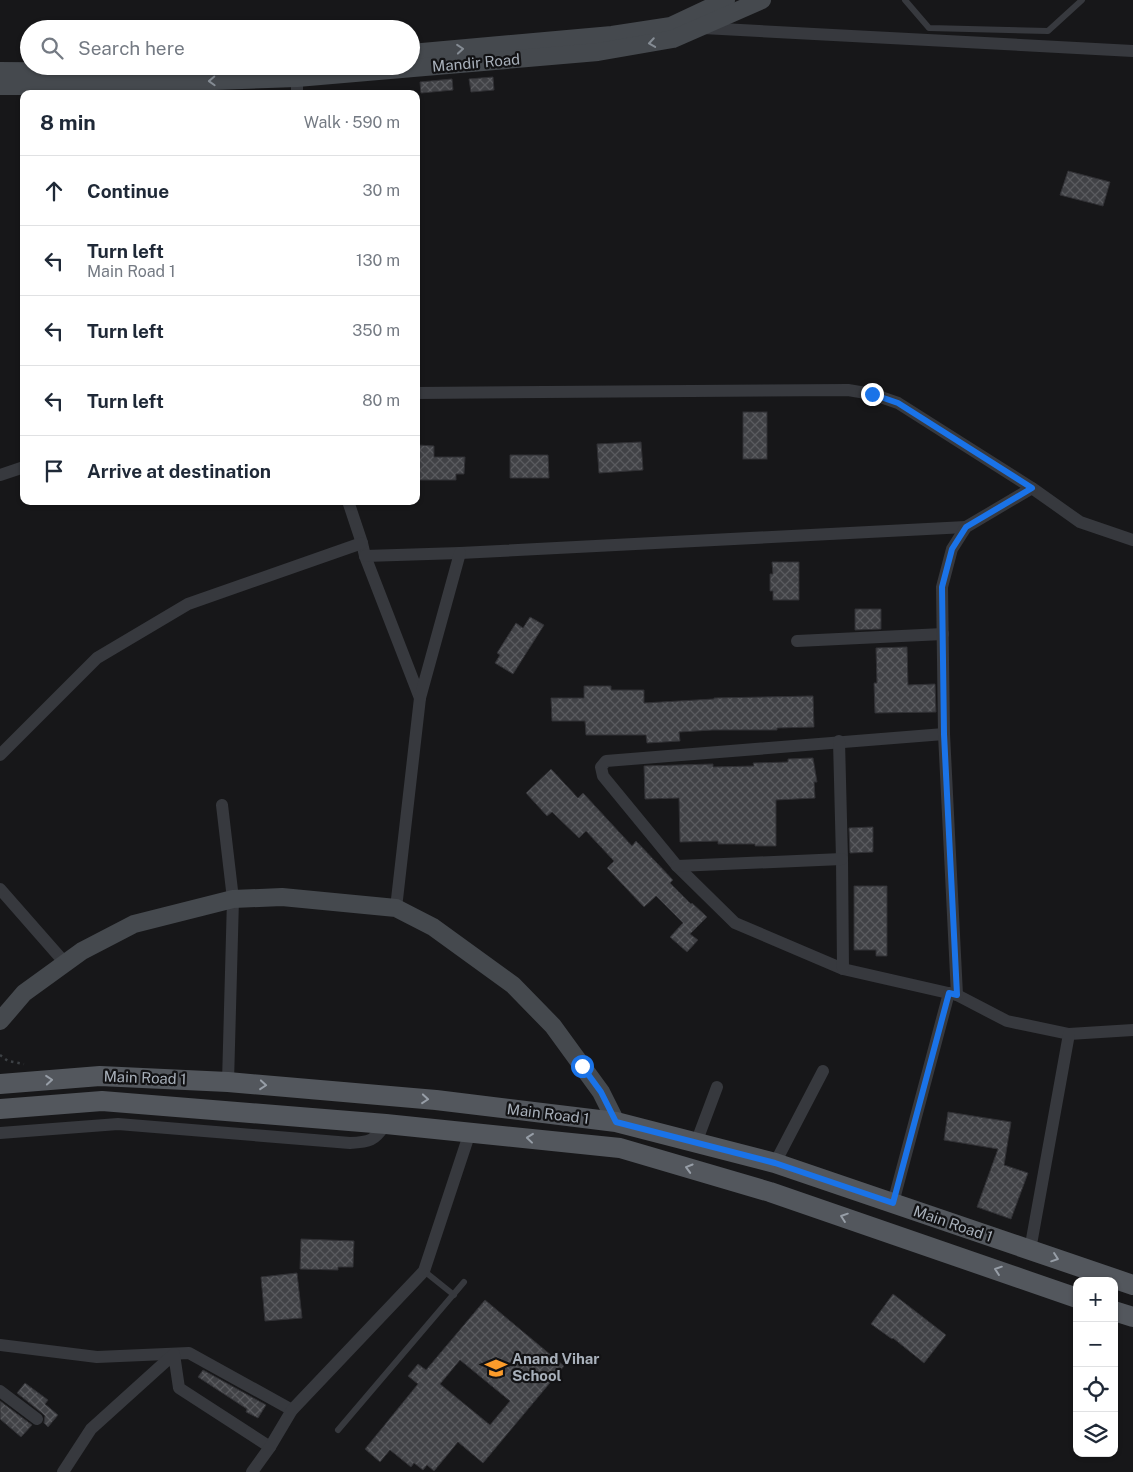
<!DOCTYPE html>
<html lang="en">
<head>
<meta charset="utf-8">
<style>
	:root { --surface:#fff; --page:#f2f2f3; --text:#1f2937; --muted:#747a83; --line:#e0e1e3 }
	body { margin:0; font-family:"Public Sans",sans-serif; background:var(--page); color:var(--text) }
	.controls { position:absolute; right:15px; bottom:15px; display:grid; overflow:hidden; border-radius:10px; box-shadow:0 1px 4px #0004 }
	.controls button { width:45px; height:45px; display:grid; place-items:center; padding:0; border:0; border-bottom:1px solid var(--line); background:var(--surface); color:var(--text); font:25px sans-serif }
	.stop { position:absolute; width:15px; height:15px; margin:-11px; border:4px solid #1a73e8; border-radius:50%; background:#fff }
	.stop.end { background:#1a73e8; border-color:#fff; box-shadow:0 1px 5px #0008 }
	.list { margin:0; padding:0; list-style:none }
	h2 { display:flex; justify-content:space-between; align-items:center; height:65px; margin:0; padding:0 20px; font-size:21px }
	h2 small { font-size:16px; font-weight:400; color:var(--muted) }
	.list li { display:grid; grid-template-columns:32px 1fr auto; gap:15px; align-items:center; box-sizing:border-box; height:70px; padding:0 20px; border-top:1px solid var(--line) }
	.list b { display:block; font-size:19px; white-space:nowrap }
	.list p { margin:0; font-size:16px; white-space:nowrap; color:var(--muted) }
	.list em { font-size:16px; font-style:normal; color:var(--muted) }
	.icon { flex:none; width:28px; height:28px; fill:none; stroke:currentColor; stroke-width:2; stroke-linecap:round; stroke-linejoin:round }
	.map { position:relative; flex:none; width:1133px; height:1472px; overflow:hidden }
	.search { position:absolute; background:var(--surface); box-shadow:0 1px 4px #0004; left:20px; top:20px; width:400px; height:55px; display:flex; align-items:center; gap:12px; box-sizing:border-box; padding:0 18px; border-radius:28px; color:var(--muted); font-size:19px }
	.panel { position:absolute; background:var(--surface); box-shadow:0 1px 4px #0004; left:20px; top:90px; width:400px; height:415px; border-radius:10px }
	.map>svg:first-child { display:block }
	.building { fill:url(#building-cross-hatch); stroke:#313135; fill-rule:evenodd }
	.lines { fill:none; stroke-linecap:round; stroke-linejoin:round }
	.path { stroke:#3d4145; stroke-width:2.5; stroke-dasharray:2.5 4; stroke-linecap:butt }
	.lane { stroke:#37393e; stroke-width:6 }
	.street { stroke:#37393e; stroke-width:12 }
	.secondary { stroke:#45494e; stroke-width:18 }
	.primary { stroke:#53575d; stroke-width:20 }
	.oneway { stroke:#858c94 }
	.oneway2 { stroke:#979ea7 }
	.route { stroke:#1a73e8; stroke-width:6 }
	.labels { text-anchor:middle; stroke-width:4.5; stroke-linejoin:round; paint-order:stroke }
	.street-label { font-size:15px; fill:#a8b0ba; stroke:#121214 }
	.poi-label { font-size:15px; font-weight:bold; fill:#a8b0ba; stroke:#121214; text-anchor:start }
</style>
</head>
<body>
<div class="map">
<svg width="1133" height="1472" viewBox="0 0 1133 1472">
	<defs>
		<pattern id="building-cross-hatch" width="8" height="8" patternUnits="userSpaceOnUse" patternTransform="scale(1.25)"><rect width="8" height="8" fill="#414246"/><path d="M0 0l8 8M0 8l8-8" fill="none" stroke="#5a5b5f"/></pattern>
	</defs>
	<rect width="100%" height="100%" fill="#171719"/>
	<!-- building -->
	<g class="building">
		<polygon points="493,77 494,90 471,92 469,79"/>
		<polygon points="452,79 453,90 421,93 420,82"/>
		<polygon points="1068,171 1110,182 1103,206 1060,195"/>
		<rect x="743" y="412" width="24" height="47"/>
		<polygon points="641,442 643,470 599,473 597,444"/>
		<polygon points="418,445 434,446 434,457 465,457 464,474 456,474 456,480 416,480 416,457 418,457"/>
		<polygon points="510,455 548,455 549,478 510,478"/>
		<polygon points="772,562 799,562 799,600 773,600 773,591 770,591 770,574 773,574"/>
		<polygon points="855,609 881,609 881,629 855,630"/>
		<polygon points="530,617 544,625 513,674 495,663 500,655 497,653 516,623 523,628"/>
		<polygon points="907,647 908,685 935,684 936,712 875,713 874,683 877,683 876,648"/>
		<polygon points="584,686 611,686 611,690 644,690 644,703 714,699 714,698 813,696 814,727 777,728 777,730 712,730 679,732 680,741 647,743 646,735 586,735 585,721 552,721 551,698 584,698"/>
		<polygon points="813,758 817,782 814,782 815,798 776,800 776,846 755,846 755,844 718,844 718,841 680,842 679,798 645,799 644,766 713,764 713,767 754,766 753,763 788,762 788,759"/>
		<polygon points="551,769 578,798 583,793 632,846 636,841 673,880 670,883 691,904 692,903 707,917 690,934 698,940 687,952 670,937 683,923 656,896 644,907 607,868 614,861 586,831 579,838 552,812 547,816 526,793"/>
		<polygon points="873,827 873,852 850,853 849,828"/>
		<polygon points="854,886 887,886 887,956 876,956 876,950 854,950"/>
		<polygon points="948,1112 1011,1122 1004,1165 1028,1173 1011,1219 977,1207 998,1149 944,1140"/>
		<polygon points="301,1239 354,1241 353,1267 338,1267 338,1270 300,1269"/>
		<polygon points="297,1273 302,1318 265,1321 261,1277"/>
		<polygon points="893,1294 946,1335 924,1363 893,1338 892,1339 871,1324"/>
		<path d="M485,1300l79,66 -81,97 -25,-21 -24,29 -7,-6 -4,5 -9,-7 -3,4 -21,-17 -10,12 -15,-13 53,-65 -10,-8 10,-12 8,6zM460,1360l50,41 -20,24 -50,-41z"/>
		<polygon points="203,1370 266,1405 258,1418 246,1412 247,1409 198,1377"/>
		<polygon points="25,1383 48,1400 45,1404 58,1415 48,1427 44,1423 45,1416 42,1413 17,1393"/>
		<polygon points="0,1401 32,1425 21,1437 0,1419"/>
	</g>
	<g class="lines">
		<!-- path -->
		<polyline class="path" points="0,1055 8,1061 24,1064"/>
		<!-- lane -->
		<g class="lane">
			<polyline points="905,0 929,28 1048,31 1082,0"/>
			<polyline points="424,1271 454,1295"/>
			<polyline points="338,1430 464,1282"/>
		</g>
		<!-- street -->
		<g class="street">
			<polyline points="703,28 1133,51"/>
			<polyline points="297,78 297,94"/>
			<polyline points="416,393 848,390 872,394 898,403 1032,488 1080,522 1133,540"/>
			<polyline points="0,475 24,467"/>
			<polyline points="348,501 362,543 365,556 420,698"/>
			<polyline points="365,556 460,553 966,527"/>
			<polyline points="797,641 943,634"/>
			<polyline points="944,734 606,761 601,767 603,776 677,866 735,923 843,969 957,995 1007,1021 1069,1034 1133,1030"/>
			<polyline points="839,741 842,859 843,969"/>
			<polyline points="0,755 97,658 188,604 362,543"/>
			<polyline points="222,805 233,899 228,1082"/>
			<polyline points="677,866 842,859"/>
			<polyline points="0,889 65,963"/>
			<polyline points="396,908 420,698 460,553"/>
			<polyline points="957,995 944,734 942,587 952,549 966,527 1032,488"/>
			<path d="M0,1133l118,-9 232,19c20,-1 24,-2 36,-19"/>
			<polyline points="696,1143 717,1087"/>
			<polyline points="775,1163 823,1071"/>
			<polyline points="893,1203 949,993"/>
			<polyline points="1030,1250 1069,1034"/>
			<polyline points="0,1345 97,1357 189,1353 292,1410"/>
			<polyline points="0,1391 37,1419"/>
			<polyline points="63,1472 91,1429 174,1354 179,1388 270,1447"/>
			<polyline points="252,1472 270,1447 292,1410 424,1271 470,1132"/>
		</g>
		<!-- secondary -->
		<g class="secondary">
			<polyline points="411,53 612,35 671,26 726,0"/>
			<polyline points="0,71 125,72 211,66"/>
			<polyline points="0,86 78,86 297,78 598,52 673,39 762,0"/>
			<polyline points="0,1021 24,993 82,951 134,924 233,899 282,897 396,908 433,927 513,985 553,1026 601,1092 616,1122"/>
		</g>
		<!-- primary -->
		<g class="primary">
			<polyline points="0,1084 100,1076 228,1082 436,1100 616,1122 775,1163 1133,1285"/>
			<polyline points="0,1109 102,1101 386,1124 620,1148 770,1192 1077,1298"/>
			<polyline points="1114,1311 1133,1317"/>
		</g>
	</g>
	<!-- one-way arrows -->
	<defs><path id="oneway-chevron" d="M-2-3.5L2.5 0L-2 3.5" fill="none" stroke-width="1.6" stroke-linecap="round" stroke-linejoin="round" transform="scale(1.25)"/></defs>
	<g class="oneway">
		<use href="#oneway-chevron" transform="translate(652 43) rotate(171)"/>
		<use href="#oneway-chevron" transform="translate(460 49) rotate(-5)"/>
		<use href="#oneway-chevron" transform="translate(212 81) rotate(178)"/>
	</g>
	<g class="oneway2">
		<use href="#oneway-chevron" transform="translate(49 1080) rotate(-5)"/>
		<use href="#oneway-chevron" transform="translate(263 1085) rotate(5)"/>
		<use href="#oneway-chevron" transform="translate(425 1099) rotate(5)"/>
		<use href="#oneway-chevron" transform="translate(530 1138) rotate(-174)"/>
		<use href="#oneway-chevron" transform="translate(689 1168) rotate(-164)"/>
		<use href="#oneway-chevron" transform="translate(844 1217) rotate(-161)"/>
		<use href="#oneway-chevron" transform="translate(1055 1258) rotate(19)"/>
		<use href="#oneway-chevron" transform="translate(998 1270) rotate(-161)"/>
	</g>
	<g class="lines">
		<!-- route -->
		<polyline class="route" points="582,1066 601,1092 616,1122 775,1163 893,1203 949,993 957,995 944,734 942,587 952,549 966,527 1032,488 898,403 872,394"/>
	</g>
	<!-- icons -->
	<defs>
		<g id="school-bare" transform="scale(1.725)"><path d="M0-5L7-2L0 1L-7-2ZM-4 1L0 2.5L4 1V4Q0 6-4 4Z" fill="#fc9c2b" stroke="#121214" stroke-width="2.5" paint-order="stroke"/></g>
	</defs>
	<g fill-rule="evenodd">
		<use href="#school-bare" x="496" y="1368"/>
	</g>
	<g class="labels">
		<!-- street labels -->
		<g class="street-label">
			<text transform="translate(476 63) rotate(-5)" y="5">Mandir Road</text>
			<text transform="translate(145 1078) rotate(2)" y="5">Main Road 1</text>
			<text transform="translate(548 1114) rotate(7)" y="5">Main Road 1</text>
			<text transform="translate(953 1224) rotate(19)" y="5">Main Road 1</text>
		</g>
		<!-- poi labels -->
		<g class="poi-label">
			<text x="512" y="1364">Anand Vihar<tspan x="512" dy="17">School</tspan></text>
		</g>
	</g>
</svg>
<div class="controls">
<button>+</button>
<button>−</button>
<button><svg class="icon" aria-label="locate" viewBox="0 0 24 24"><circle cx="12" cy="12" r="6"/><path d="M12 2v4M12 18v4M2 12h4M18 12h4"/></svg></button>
<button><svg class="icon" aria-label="layers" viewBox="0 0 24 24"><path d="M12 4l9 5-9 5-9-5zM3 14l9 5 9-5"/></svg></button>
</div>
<div class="stop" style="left:582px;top:1066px"></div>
<div class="stop end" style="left:872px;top:394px"></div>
<div class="search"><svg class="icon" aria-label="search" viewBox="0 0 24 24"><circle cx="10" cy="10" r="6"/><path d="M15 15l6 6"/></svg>Search here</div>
<section class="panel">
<h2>8 min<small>Walk · 590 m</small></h2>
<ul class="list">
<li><svg class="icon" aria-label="ahead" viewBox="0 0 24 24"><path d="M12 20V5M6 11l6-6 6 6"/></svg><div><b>Continue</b></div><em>30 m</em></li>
<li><svg class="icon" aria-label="left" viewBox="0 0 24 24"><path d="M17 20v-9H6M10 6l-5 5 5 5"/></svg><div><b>Turn left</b><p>Main Road 1</p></div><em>130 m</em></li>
<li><svg class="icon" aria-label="left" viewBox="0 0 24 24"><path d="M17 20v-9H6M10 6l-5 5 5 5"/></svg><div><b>Turn left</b></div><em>350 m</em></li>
<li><svg class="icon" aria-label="left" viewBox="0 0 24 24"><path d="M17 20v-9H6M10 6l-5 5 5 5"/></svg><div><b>Turn left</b></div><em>80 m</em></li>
<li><svg class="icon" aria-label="arrive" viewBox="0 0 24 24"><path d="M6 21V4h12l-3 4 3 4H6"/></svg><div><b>Arrive at destination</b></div></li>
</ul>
</section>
</div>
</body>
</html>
